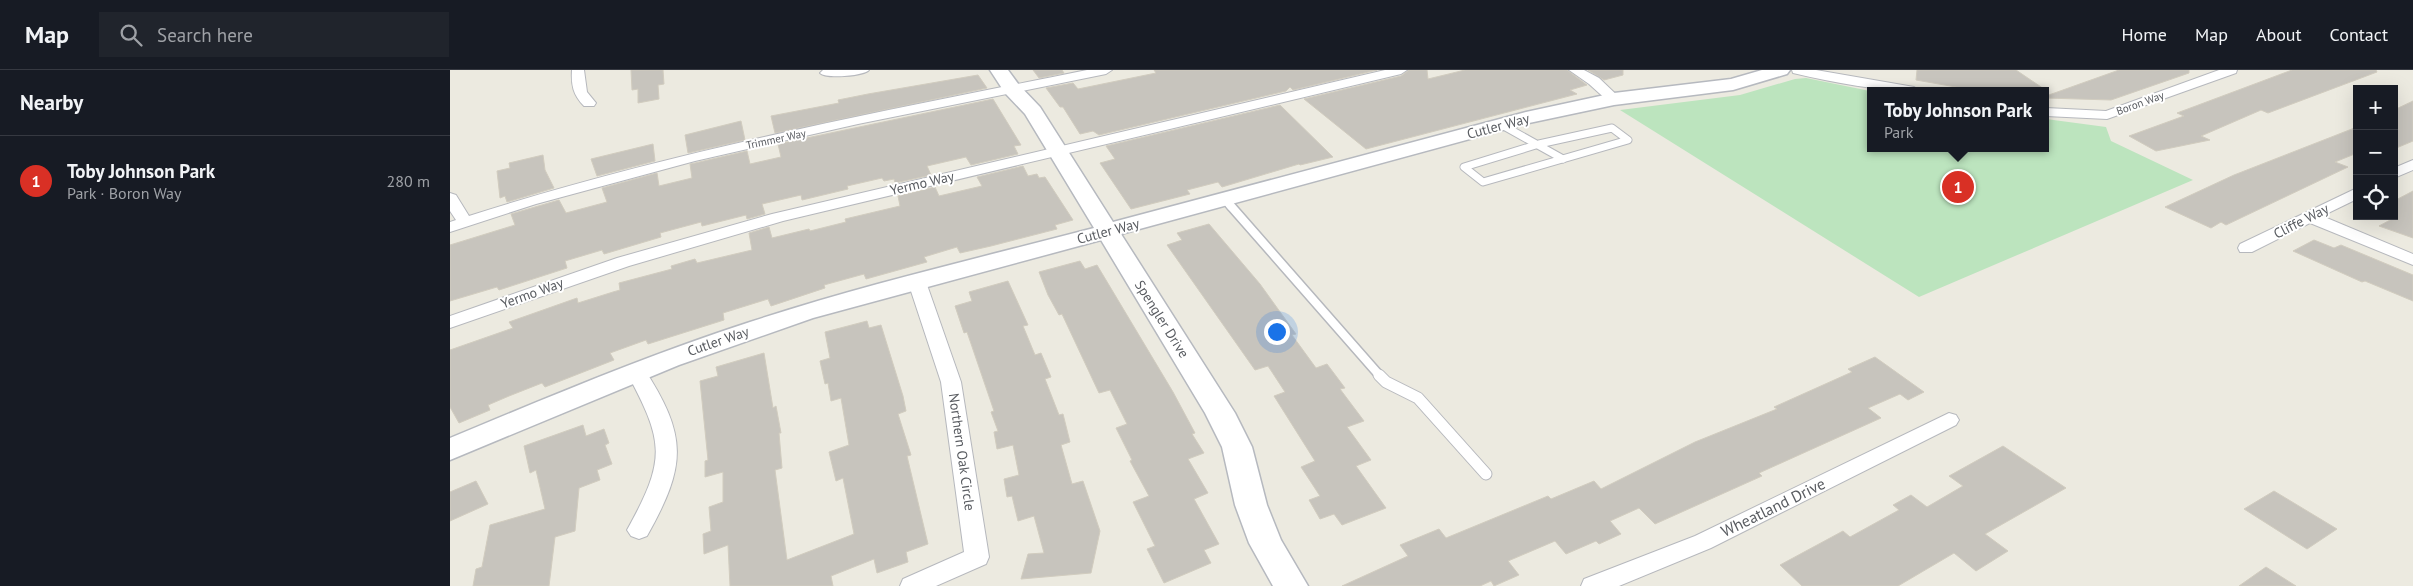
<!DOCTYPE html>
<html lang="en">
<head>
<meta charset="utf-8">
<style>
	:root { --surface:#171b24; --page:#20242c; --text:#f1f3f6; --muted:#9ea1a6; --line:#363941; --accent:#d93025 }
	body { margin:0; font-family:"PT Sans",sans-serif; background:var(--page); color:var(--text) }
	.controls { position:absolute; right:15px; top:15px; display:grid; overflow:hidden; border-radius:0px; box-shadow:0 5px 20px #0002 }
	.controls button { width:45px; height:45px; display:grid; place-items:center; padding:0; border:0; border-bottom:1px solid var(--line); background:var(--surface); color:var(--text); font:25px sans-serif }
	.you { position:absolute; left:826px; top:261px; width:18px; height:18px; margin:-12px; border:4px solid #fff; border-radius:50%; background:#1a73e8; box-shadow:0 0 0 8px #1a73e833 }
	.badge { display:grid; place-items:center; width:32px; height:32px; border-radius:50%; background:var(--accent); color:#fff; font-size:16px; font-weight:700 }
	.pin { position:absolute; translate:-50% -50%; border:2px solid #fff; box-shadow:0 1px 5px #0006 }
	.popup { position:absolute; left:1417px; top:17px; width:182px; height:65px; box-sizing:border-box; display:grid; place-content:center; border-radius:0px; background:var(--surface); filter:drop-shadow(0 1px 4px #0005); font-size:16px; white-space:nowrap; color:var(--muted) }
	.popup b { font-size:19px; color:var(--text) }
	.popup::after { content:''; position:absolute; left:50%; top:100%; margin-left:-10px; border:10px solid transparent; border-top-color:var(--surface) }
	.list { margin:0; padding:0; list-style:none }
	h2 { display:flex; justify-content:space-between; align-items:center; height:65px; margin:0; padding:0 20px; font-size:21px }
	h2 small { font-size:16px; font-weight:400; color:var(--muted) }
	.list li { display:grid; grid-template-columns:32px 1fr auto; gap:15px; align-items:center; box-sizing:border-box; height:90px; padding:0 20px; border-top:1px solid var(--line) }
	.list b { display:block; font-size:19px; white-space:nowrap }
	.list p { margin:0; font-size:16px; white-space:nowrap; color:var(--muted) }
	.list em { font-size:16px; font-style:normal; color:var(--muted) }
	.icon { flex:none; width:28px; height:28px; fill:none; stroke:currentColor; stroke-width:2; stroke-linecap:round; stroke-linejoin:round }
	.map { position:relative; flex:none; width:1963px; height:516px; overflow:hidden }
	header { display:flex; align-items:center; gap:30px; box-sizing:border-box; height:70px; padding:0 25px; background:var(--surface); border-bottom:1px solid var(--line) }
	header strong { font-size:24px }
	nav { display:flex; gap:28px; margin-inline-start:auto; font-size:18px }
	.search { width:350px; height:45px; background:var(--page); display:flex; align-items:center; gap:12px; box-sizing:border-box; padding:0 18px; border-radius:0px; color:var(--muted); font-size:19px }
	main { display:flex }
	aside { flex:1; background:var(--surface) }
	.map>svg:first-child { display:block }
	.green { fill:#bce4be }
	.building { fill:#c7c4bd; stroke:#d1ccbf }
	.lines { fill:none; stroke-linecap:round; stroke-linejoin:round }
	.lane-far2-casing { stroke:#b6b8bd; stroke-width:9 }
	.lane-far1-casing { stroke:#b6b8bd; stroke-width:11 }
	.lane-casing { stroke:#b6b8bd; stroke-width:13 }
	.street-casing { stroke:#b6b8bd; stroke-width:2 }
	.secondary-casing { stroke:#b6b9bf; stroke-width:3 }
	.lane-far2 { stroke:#fff; stroke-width:7 }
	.lane-far1 { stroke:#fff; stroke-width:8 }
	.lane { stroke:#fff; stroke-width:11 }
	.street { fill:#fff; fill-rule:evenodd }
	.secondary { fill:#fff; fill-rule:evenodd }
	.labels { text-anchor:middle; stroke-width:4; stroke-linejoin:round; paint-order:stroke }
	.far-street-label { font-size:11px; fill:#595c61; stroke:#fff }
	.street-label { font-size:14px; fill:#595c61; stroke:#fff }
	.near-street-label { font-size:16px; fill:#595c61; stroke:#fff }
</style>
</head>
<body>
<header>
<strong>Map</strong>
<div class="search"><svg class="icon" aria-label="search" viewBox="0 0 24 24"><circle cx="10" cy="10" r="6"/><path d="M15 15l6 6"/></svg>Search here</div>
<nav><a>Home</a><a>Map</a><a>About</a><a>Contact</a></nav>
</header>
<main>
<aside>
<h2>Nearby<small></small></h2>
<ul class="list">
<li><span class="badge">1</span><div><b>Toby Johnson Park</b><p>Park · Boron Way</p></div><em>280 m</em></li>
</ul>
</aside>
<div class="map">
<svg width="1963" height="516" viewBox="0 0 1963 516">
	<rect width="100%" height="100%" fill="#eceae0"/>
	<!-- green -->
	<polygon class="green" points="1356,8 1420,21 1420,78 1596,78 1596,49 1656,57 1661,71 1743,110 1469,227 1170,40 1290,25 1345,9"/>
	<!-- building -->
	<g class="building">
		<polygon points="181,0 213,0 214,14 208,15 209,29 188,33 188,19 182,20"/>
		<polygon points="583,0 612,0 614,3 589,8"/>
		<polygon points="704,0 927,0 843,20 840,17 836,21 649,65 643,61 630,64 613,37 610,37 596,18 623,13 628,19 706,3"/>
		<polygon points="959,0 977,0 978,9 1015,0 1117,0 1137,15 1120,20 1127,24 916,79 854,29 951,6"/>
		<polygon points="1138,0 1173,0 1173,5 1154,10"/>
		<polygon points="1467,0 1566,0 1597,21 1546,21 1506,17 1466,10"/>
		<polygon points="1669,0 1739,0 1739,3 1661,30 1596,28 1596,26"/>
		<polygon points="1842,0 1926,0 1927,2 1818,43 1811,40 1751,66 1760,70 1706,81 1679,66 1734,46 1727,43"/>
		<polygon points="528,5 537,18 325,63 321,46 389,33 388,30 418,24"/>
		<polygon points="543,29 571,75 564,76 568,84 521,95 516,87 477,96 481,105 445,113 444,109 434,111 432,108 397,116 398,119 352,130 351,125 312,134 315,144 297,149 296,145 252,156 251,152 210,163 211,167 154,184 152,180 115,191 117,198 49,220 47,217 0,231 0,175 65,155 61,144 109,130 116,143 157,132 152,118 207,103 209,116 242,108 240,94 245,93 297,81 300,94 331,87 328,74"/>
		<polygon points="1963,31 1963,71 1944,79 1944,40"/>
		<polygon points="830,35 883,87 850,95 849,94 772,117 768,112 737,120 740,124 681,139 650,93 665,89 656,76"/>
		<polygon points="291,51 295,70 238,83 235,65"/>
		<polygon points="1907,57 1907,83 1885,92 1898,97 1776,155 1771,152 1761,158 1715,137 1784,105"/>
		<polygon points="203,74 205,91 147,106 141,89"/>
		<polygon points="93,85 95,100 104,118 57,132 55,126 50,128 47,101 60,98 59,93"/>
		<polygon points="573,96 578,106 587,104 589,108 595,107 623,150 605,155 607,159 541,176 510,183 507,177 474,187 477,192 416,209 414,204 374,215 375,218 321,236 318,229 273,243 274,250 198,274 196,270 160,283 164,290 95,317 92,313 59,326 38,335 40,340 9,353 0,337 0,280 63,258 59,252 127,228 128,233 163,222 170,220 169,213 222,199 221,196 245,189 247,193 302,180 299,163 319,157 322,168 359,159 360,161 396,152 395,149 450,136 448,126 485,117 489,126 532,116 527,107"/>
		<polygon points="1963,121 1963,168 1929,156 1944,148 1944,131"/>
		<polygon points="759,154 810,214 846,264 842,265 866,298 877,294 895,318 890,319 914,351 897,357 921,390 906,396 936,438 892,455 884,444 870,449 859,430 870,426 851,397 865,391 824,326 835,322 818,296 805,300 717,175 732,170 727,163"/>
		<polygon points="1864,170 1884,178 1891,175 1963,205 1963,231 1915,211 1912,212 1843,181"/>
		<polygon points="630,191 635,199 647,195 723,322 745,363 742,364 754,383 738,389 758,423 744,429 769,474 754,480 761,493 714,513 697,479 705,476 683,432 699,426 680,391 682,390 666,358 677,354 660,320 649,323 612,244 609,245 598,225 589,202"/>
		<polygon points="558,211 578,255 573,256 585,285 591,283 601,307 595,309 609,345 613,344 620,372 611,375 622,414 633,411 650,461 641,503 571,509 578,484 594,483 584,446 568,451 562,426 557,427 554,409 569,405 563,375 547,379 544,362 548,361 541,342 544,341 517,262 514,263 505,236 522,231 519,222"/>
		<polygon points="417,251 419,258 431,255 453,326 456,341 448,344 461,385 457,386 478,474 456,482 458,492 427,503 424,489 381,506 383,516 280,516 278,475 254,484 253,464 261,461 259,437 273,432 273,402 255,407 255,391 258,390 250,311 268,306 266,297 314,283 323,338 326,336 331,363 329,363 332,398 325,400 337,490 404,464 393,408 386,411 379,382 399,375 391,328 381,331 378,313 375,314 370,291 380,288 375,262"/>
		<polygon points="1425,287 1474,322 1458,330 1450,324 1418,338 1431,348 1309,403 1312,406 1205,454 1189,438 1160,451 1171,464 1149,474 1146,471 1116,484 1105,471 1058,491 1069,505 1044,516 1041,511 1030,516 892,516 958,486 950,475 989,459 996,468 1098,426 1101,429 1144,411 1151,419 1245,372 1327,339 1324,337 1402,302 1398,299"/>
		<polygon points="133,355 136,366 154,359 159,373 155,375 162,394 147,400 150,410 129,418 125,461 105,467 99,516 23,516 26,499 32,497 40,455 95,439 86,400 80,403 74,376"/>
		<polygon points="1553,376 1616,418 1535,464 1558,481 1526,501 1504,483 1448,516 1352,516 1330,495 1393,461 1400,467 1449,440 1443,435 1461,425 1477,437 1513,416 1499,406"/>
		<polygon points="26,411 38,434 0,451 0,422"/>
		<polygon points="1824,421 1887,459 1857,479 1794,439"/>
		<polygon points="1816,497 1846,516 1789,516"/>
	</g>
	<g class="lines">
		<!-- lane-far2 casing -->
		<g class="lane-far2-casing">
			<g id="lane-far2">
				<polyline points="1052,55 1113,89"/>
				<polygon points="1162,58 1178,70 1033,112 1014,97 1089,74"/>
				<polyline points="775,130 781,137"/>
			</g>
		</g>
		<!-- lane-far1 casing -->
		<g class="lane-far1-casing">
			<polyline id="lane-far1" points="780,135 930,306"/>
		</g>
		<!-- lane casing -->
		<g class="lane-casing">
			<polyline id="lane" points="929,305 936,312 968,328 1036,404"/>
		</g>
		<!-- street casing -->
		<g class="street-casing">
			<g id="street">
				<path d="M122,0h12l3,22 9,11 -2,3h-10c-11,-11 -13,-21 -12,-36z"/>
				<path d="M373,0h46c-5,6 -44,9 -49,3z"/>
				<path d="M637,0h25l-6,4 -248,50 -163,37 -159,43 -86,28v-10l6,-2 -6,-9v-18l6,2 13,21c202,-65 410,-104 618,-146z"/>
				<polygon points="935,0 957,0 951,4 333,151 179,196 0,258 0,246 167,188 322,144"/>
				<polygon points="1119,0 1134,0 1149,8 1171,29 1164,33 1159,32 1139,14"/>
				<path d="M1342,0h24l98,17 6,4c-43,0 -84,-8 -127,-18z"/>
				<polygon points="1769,0 1787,0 1786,3 1657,49 1596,46 1596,38 1656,41"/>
				<polygon points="1963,90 1963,100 1944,108 1944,98"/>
				<polygon points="1907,118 1907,129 1872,146 1963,184 1963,195 1860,153 1802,182 1790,182 1788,178 1790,174"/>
				<polygon points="467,207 473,208 476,212 511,312 539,487 536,494 486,516 450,516 453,509 514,482 491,312 458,212 461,208"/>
				<path d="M186,295l7,2c45,69 44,98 4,169l-8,3 -8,-3 -4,-6c40,-72 37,-88 -1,-159l3,-4z"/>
				<polygon points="1499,343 1506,345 1509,350 1506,355 1261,478 1169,516 1131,516 1134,509 1245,466"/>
			</g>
		</g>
		<!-- secondary casing -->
		<g class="secondary-casing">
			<path id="secondary" d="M540,0h18l11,15 21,22 73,115 413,-110 88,-19 117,-14 31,-9h28l-3,4 -54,16 -119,15 -85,18 -408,111 114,179 17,34 15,58 14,35 27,46h-35l-24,-43 -14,-38 -13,-58 -17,-34 -104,-173 -288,78 -134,47 -229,95v-22c99,-41 198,-83 300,-116 113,-37 229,-64 344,-94l-69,-114 -20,-21z"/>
		</g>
		<!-- lane-far2 -->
		<use href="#lane-far2" class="lane-far2"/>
		<!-- lane-far1 -->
		<use href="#lane-far1" class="lane-far1"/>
		<!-- lane -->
		<use href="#lane" class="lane"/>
		<!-- street -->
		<use href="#street" class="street"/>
		<!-- secondary -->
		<use href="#secondary" class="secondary"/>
	</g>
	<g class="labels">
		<!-- far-street labels -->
		<g class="far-street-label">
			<text transform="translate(1690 33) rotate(-20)" y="4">Boron Way</text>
			<text transform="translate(326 69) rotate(-12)" y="4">Trimmer Way</text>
		</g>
		<!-- street labels -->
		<g class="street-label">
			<text transform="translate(1048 56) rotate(-15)" y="5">Cutler Way</text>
			<text transform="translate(472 113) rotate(-13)" y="5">Yermo Way</text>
			<text transform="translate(1851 151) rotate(-27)" y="5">Cliffe Way</text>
			<text transform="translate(658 161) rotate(-15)" y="5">Cutler Way</text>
			<text transform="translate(82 223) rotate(-20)" y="5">Yermo Way</text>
			<text transform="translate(712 249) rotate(58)" y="5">Spengler Drive</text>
			<text transform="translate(268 271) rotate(-19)" y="5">Cutler Way</text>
			<text transform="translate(512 382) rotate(82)" y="5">Northern Oak Circle</text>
		</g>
		<!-- near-street labels -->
		<g class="near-street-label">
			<text transform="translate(1323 437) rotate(-26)" y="6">Wheatland Drive</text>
		</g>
	</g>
</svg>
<div class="controls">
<button>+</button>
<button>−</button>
<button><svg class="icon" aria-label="locate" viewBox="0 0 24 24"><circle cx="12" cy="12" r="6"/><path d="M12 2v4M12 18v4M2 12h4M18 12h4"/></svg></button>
</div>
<div class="you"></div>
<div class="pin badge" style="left:1508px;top:117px">1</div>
<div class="popup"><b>Toby Johnson Park</b>Park</div>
</div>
</main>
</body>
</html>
